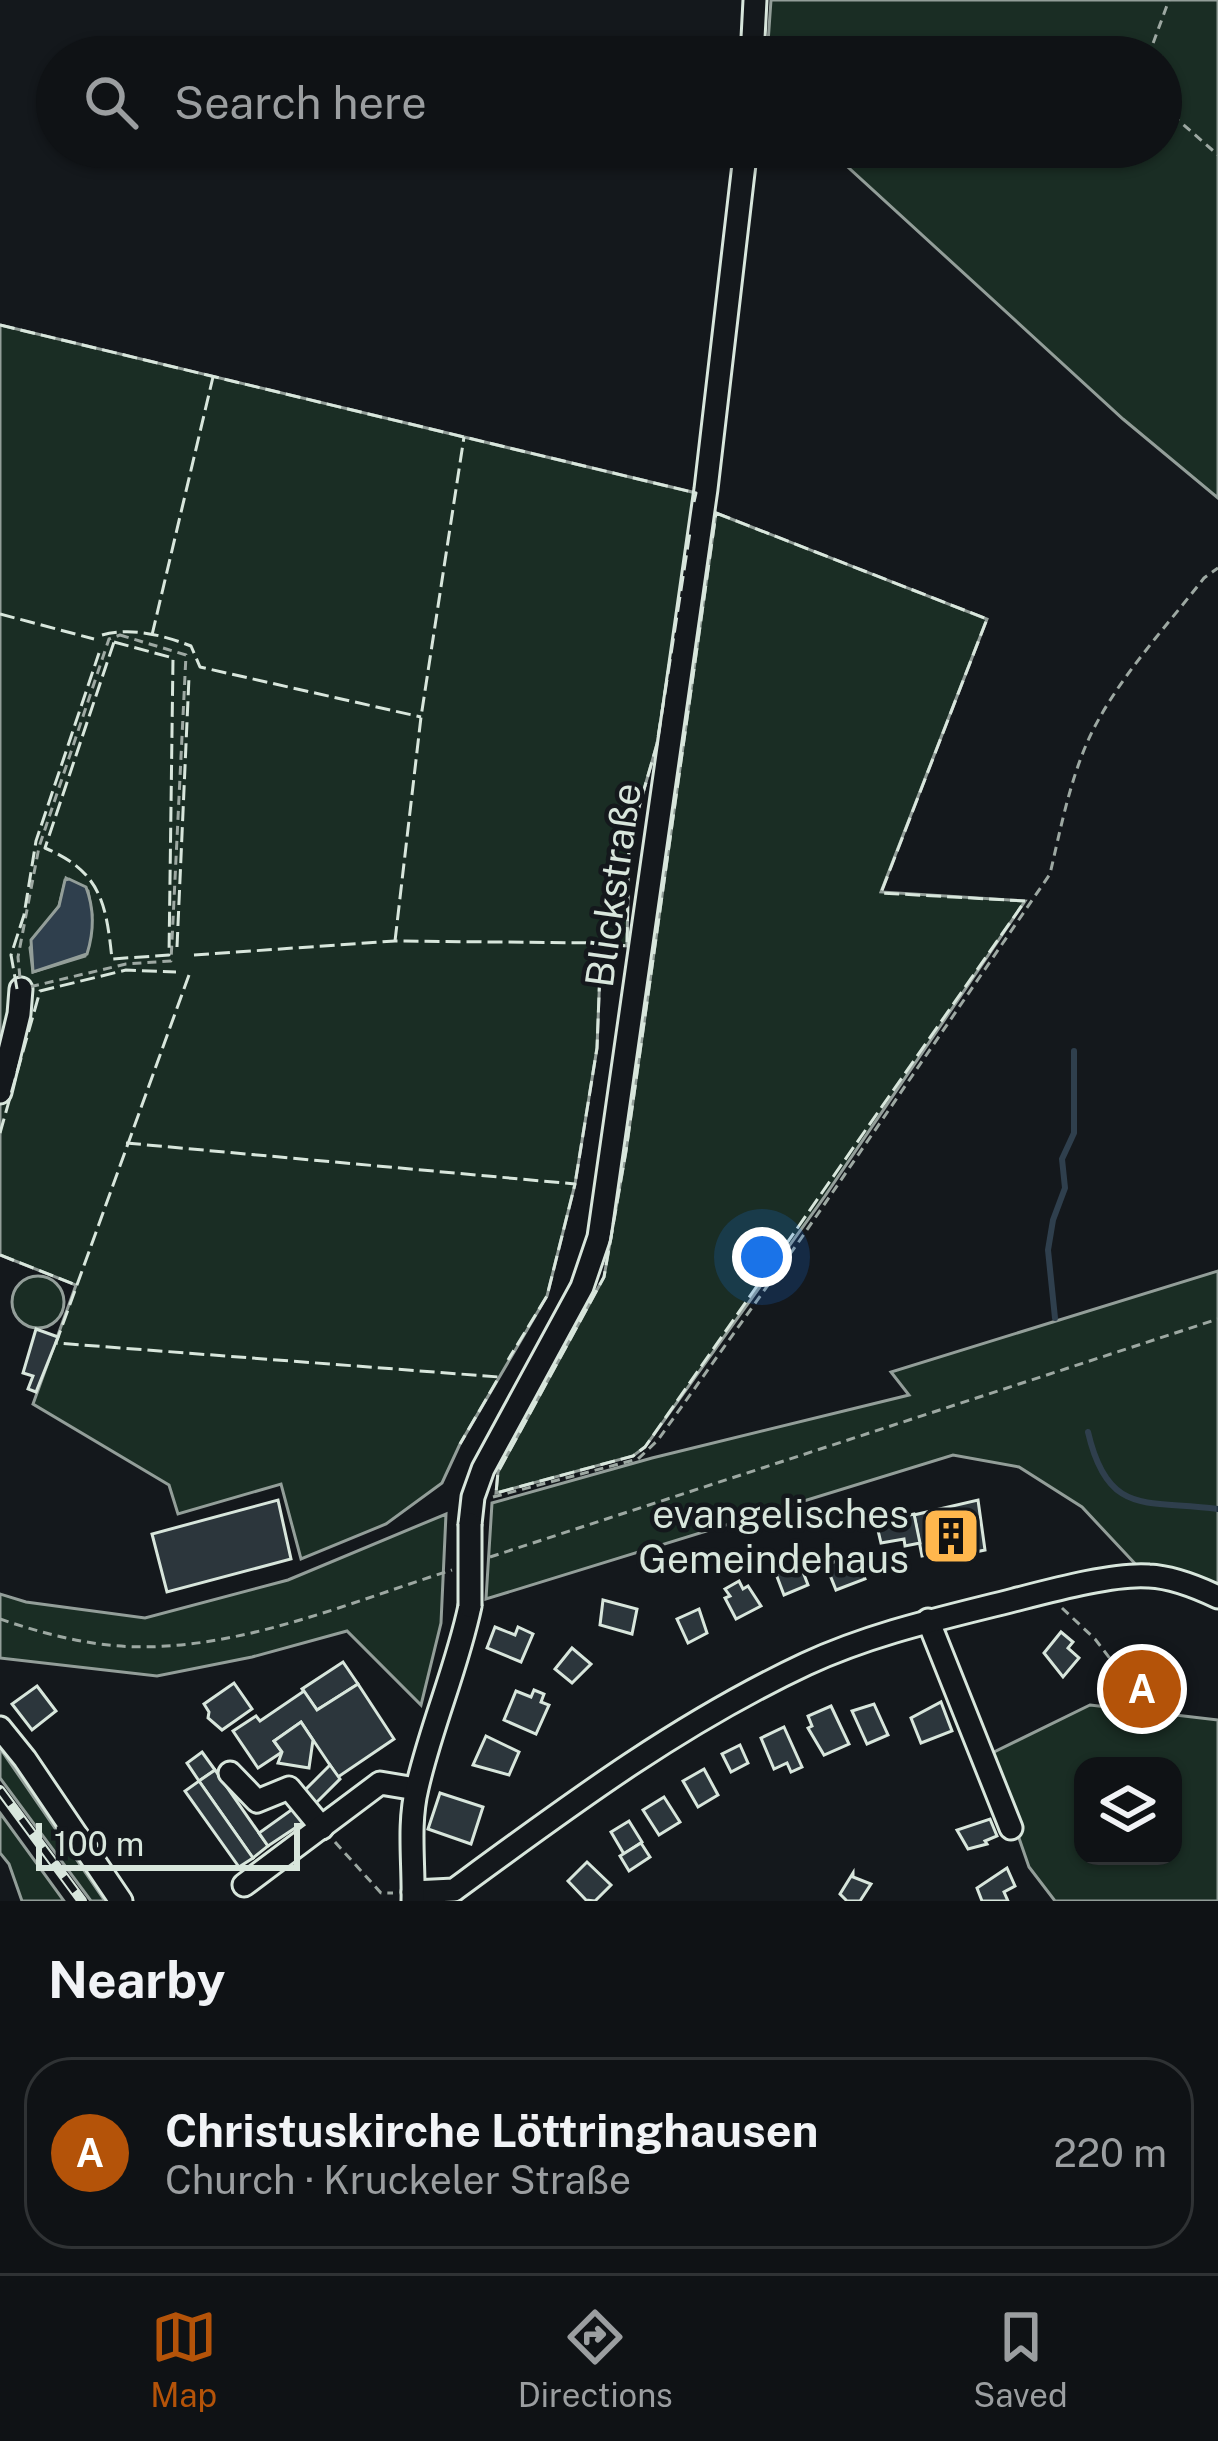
<!DOCTYPE html>
<html lang="en">
<head>
<meta charset="utf-8">
<style>
	:root { --surface:#0f1215; --page:#1d2022; --text:#f1f3f6; --muted:#9b9ea0; --line:#2f3234; --accent:#b45309 }
	body { margin:0; font-family:"Public Sans",sans-serif; background:var(--page); color:var(--text) }
	.controls { position:absolute; right:36px; bottom:36px; display:grid; overflow:hidden; border-radius:24px; box-shadow:0 3px 9px #0004 }
	.controls button { width:108px; height:108px; display:grid; place-items:center; padding:0; border:0; border-bottom:3px solid var(--line); background:var(--surface); color:var(--text); font:60px sans-serif }
	.scale { position:absolute; left:36px; bottom:30px; width:264px; box-sizing:border-box; padding-left:12px; border:6px solid #d8e6dc; border-top:0; font-size:33px; line-height:42px; white-space:nowrap; color:#d8e6dc; -webkit-text-stroke:9px #14181c; paint-order:stroke }
	.you { position:absolute; left:762px; top:1257px; width:42px; height:42px; margin:-30px; border:9px solid #fff; border-radius:50%; background:#1a73e8; box-shadow:0 0 0 18px #1a73e833 }
	.badge { display:grid; place-items:center; width:78px; height:78px; border-radius:50%; background:var(--accent); color:#fff; font-size:39px; font-weight:700 }
	.pin { position:absolute; translate:-50% -50%; border:6px solid #fff; box-shadow:0 3px 12px #0006 }
	.list { margin:0; padding:0; list-style:none }
	h2 { display:flex; justify-content:space-between; align-items:center; height:156px; margin:0; padding:0 48px; font-size:51px }
	h2 small { font-size:39px; font-weight:400; color:var(--muted) }
	.list li { display:grid; grid-template-columns:78px 1fr auto; gap:36px; align-items:center; box-sizing:border-box; height:192px; margin:0 24px 24px; padding:0 24px; border:3px solid var(--line); border-radius:48px }
	.list b { display:block; font-size:45px; white-space:nowrap }
	.list p { margin:0; font-size:39px; white-space:nowrap; color:var(--muted) }
	.list em { font-size:39px; font-style:normal; color:var(--muted) }
	.icon { flex:none; width:66px; height:66px; fill:none; stroke:currentColor; stroke-width:2; stroke-linecap:round; stroke-linejoin:round }
	.map { position:relative; flex:none; width:1218px; height:1901px; overflow:hidden }
	.search { position:absolute; background:var(--surface); box-shadow:0 3px 9px #0004; left:36px; right:36px; top:36px; height:132px; display:flex; align-items:center; gap:30px; box-sizing:border-box; padding:0 42px; border-radius:66px; color:var(--muted); font-size:45px }
	.sheet { height:372px; background:var(--surface) }
	nav { display:flex; justify-content:space-around; align-items:center; box-sizing:border-box; height:168px; border-top:3px solid var(--line); background:var(--surface); font-size:33px; color:var(--muted) }
	nav a { display:grid; justify-items:center; gap:6px }
	nav .on { color:var(--accent) }
	.map>svg:first-child { display:block }
	.green { fill:#1a2d24; stroke:#939e99; stroke-width:3; fill-rule:evenodd }
	.water { fill:#2f3f4d; stroke:#939e99; stroke-width:3 }
	.lines { fill:none; stroke-linecap:round; stroke-linejoin:round }
	.stream { stroke:#2f3f4d; stroke-width:6 }
	.building { fill:#2c363c; stroke:#d8e6dc; stroke-width:3 }
	.minor-casing { stroke:#d8e6dc; stroke-width:27 }
	.path { stroke:#9da8a2; stroke-width:3; stroke-dasharray:9 6; stroke-linecap:butt }
	.minor { stroke:#14181c; stroke-width:21 }
	.rail-casing { stroke:#d8e6dc; stroke-width:10 }
	.rail { stroke:#14181c; stroke-width:6; stroke-dasharray:18; stroke-linecap:butt }
	.minor-bridge-casing { stroke:#d8e6dc; stroke-width:27; stroke-linecap:butt }
	.minor-bridge { stroke:#14181c; stroke-width:21 }
	.fence { stroke:#d8e6dc; stroke-width:3; stroke-dasharray:15 6; stroke-linecap:butt }
	.labels { text-anchor:middle; stroke-width:9; stroke-linejoin:round; paint-order:stroke }
	.street-label { font-size:39px; fill:#d8e6dc; stroke:#14181c }
	.poi-label { font-size:39px; fill:#d8e6dc; stroke:#14181c; text-anchor:end }
</style>
</head>
<body>
<div class="map">
<svg width="1218" height="1901" viewBox="0 0 1218 1901">
	<rect width="100%" height="100%" fill="#14181c"/>
	<!-- green -->
	<g class="green">
		<polygon points="771,0 1218,0 1218,498 1123,419 826,147 1161,147 1161,57 767,57"/>
		<path d="M0,325l696,168 -39,251 -28,98 -2,104 -26,-2 -4,104 -22,136 -28,112 -87,148 -18,39 -56,41 -85,35 -20,-75 -103,30 -9,-29 -136,-81 43,-119 -76,-30zM66,878l22,13 4,24 -7,41 -52,16 -3,-24 29,-42z"/>
		<polygon points="716,513 987,619 881,892 1025,901 825,1196 645,1447 633,1456 496,1493 498,1472 604,1277 626,1151"/>
		<polygon points="1218,1271 1218,1592 1140,1569 1082,1507 1019,1467 953,1455 486,1599 492,1503 652,1458 909,1395 891,1372"/>
		<circle cx="38" cy="1302" r="26"/>
		<polygon points="446,1514 441,1623 421,1705 347,1631 252,1657 157,1676 0,1658 0,1594 26,1602 145,1618 288,1580"/>
		<path d="M1090,1705l128,15v181h-163l-26,-34 -39,-113zM1083,1766h90v90h-90z"/>
		<polygon points="0,1748 105,1901 91,1901 0,1778"/>
		<polygon points="0,1813 64,1901 22,1901 9,1864 0,1853"/>
	</g>
	<!-- water -->
	<path class="water" d="M69,879l17,8c8,21 8,45 1,67l-54,18 -2,-32 28,-34 6,-26z"/>
	<g class="lines">
		<!-- stream -->
		<g class="stream">
			<polyline points="1055,1318 1048,1250 1053,1220 1065,1188 1062,1159 1074,1133 1074,1051"/>
			<path d="M1088,1432c20,87 61,67 130,77"/>
		</g>
	</g>
	<!-- building -->
	<g class="building">
		<polygon points="36,1329 58,1337 36,1392 28,1389 33,1376 23,1373"/>
		<polygon points="278,1500 291,1559 167,1592 152,1534"/>
		<polygon points="978,1500 985,1550 961,1555 960,1548 922,1556 914,1515"/>
		<polygon points="914,1514 920,1543 905,1546 904,1539 881,1543 876,1522"/>
		<polygon points="855,1554 865,1579 836,1590 826,1565"/>
		<polygon points="800,1564 808,1585 784,1595 776,1574"/>
		<polygon points="739,1581 743,1589 748,1586 761,1606 736,1619 725,1598 730,1596 725,1589"/>
		<polygon points="603,1600 637,1609 632,1634 600,1625"/>
		<polygon points="699,1609 707,1633 688,1643 677,1619"/>
		<polygon points="495,1627 515,1635 518,1627 533,1634 521,1662 487,1648"/>
		<polygon points="1061,1632 1073,1642 1068,1648 1079,1658 1063,1677 1044,1653"/>
		<polygon points="572,1648 591,1664 572,1683 555,1669"/>
		<polygon points="343,1662 358,1684 317,1710 302,1689"/>
		<polygon points="1152,1667 1173,1671 1174,1700 1111,1706 1110,1679 1153,1676"/>
		<polygon points="234,1683 252,1709 222,1730 208,1718 209,1712 204,1704"/>
		<polygon points="358,1684 394,1739 338,1777 301,1722 274,1741 282,1752 258,1768 233,1731 256,1716 260,1721 304,1691 317,1710"/>
		<polygon points="37,1686 56,1711 32,1730 12,1704"/>
		<polygon points="534,1690 544,1694 541,1702 549,1705 536,1734 504,1720 516,1691 531,1697"/>
		<polygon points="941,1702 952,1731 921,1743 911,1718"/>
		<polygon points="874,1704 888,1735 867,1744 852,1711"/>
		<polygon points="831,1706 849,1744 824,1755 808,1728 812,1726 808,1716"/>
		<polygon points="301,1722 313,1740 309,1768 278,1763 282,1752 274,1741"/>
		<polygon points="784,1727 802,1767 791,1772 787,1763 774,1769 761,1738"/>
		<polygon points="486,1736 519,1752 509,1775 473,1765"/>
		<polygon points="740,1745 748,1763 731,1772 722,1754"/>
		<polygon points="202,1752 215,1770 199,1781 187,1763"/>
		<polygon points="330,1765 340,1779 314,1805 302,1793"/>
		<polygon points="704,1769 718,1795 698,1807 683,1781"/>
		<polygon points="215,1770 268,1846 253,1858 199,1781"/>
		<polygon points="199,1781 253,1858 239,1867 185,1791"/>
		<polygon points="440,1793 483,1807 471,1844 428,1829"/>
		<polygon points="664,1797 680,1822 659,1835 643,1810"/>
		<polygon points="294,1808 304,1822 268,1846 259,1833"/>
		<polygon points="990,1819 997,1836 985,1841 987,1844 968,1849 957,1830"/>
		<polygon points="629,1821 642,1842 624,1854 611,1832"/>
		<polygon points="641,1843 650,1857 629,1871 620,1856"/>
		<polygon points="587,1862 611,1885 595,1901 586,1900 568,1881"/>
		<polygon points="1007,1868 1015,1886 1004,1892 1008,1901 982,1901 977,1888"/>
		<polygon points="853,1873 853,1877 871,1884 860,1901 847,1901 840,1894"/>
	</g>
	<g class="lines">
		<!-- minor casing -->
		<g class="minor-casing">
			<g id="minor">
				<polyline points="752,57 755,0"/>
				<polyline points="0,1092 19,1014 21,989"/>
				<polyline points="470,1524 473,1497 483,1469 582,1287 599,1237 706,489 746,147"/>
				<polyline points="928,1620 1011,1828"/>
				<polyline points="0,1728 25,1759 121,1901"/>
				<polyline points="230,1773 257,1801 289,1788 322,1828"/>
				<polyline points="244,1885 380,1783 416,1789"/>
				<path d="M413,1892l41,-2c113,-83 224,-166 352,-226 67,-31 137,-46 208,-64 35,-9 101,-27 135,-24 24,1 48,11 69,21"/>
				<path d="M413,1901c1,-38 -5,-76 4,-113 14,-62 40,-120 53,-182"/>
			</g>
		</g>
		<!-- path -->
		<g class="path">
			<polyline points="1148,57 1169,0"/>
			<polyline points="1161,105 1218,155"/>
			<polygon points="120,635 186,655 171,961 126,964 21,989 18,957 39,847 109,639"/>
			<path d="M493,1497l145,-38 20,-19 142,-200 250,-366c11,-47 21,-100 43,-144 28,-55 73,-103 111,-152l14,-10"/>
			<polyline points="490,1557 1218,1319"/>
			<polyline points="1062,1608 1095,1639 1118,1669"/>
			<path d="M0,1619c32,11 65,20 99,25 119,16 242,-39 353,-74"/>
			<polyline points="335,1842 381,1893 393,1893"/>
		</g>
		<!-- minor -->
		<use href="#minor" class="minor"/>
		<!-- rail casing -->
		<g class="rail-casing">
			<polyline id="rail" points="0,1790 82,1901"/>
		</g>
		<!-- rail -->
		<use href="#rail" class="rail"/>
		<!-- minor-bridge casing -->
		<g class="minor-bridge-casing">
			<polyline id="minor-bridge" points="470,1606 470,1524"/>
		</g>
		<!-- minor-bridge -->
		<use href="#minor-bridge" class="minor-bridge"/>
		<!-- fence -->
		<g class="fence">
			<polyline points="0,325 696,493 694,502"/>
			<polygon points="716,513 987,619 881,893 1025,901 645,1447 633,1456 496,1493 498,1472 604,1277 626,1151"/>
			<polyline points="0,614 94,639"/>
			<path d="M102,635c29,-8 61,0 89,11l9,21 221,50"/>
			<polyline points="152,635 213,377"/>
			<path d="M114,642l59,16 -4,297 -57,4c-6,-56 -11,-87 -67,-111z"/>
			<polyline points="395,941 421,717 464,437"/>
			<polyline points="610,944 627,946 629,842 657,744 690,532"/>
			<polyline points="177,947 189,677"/>
			<polyline points="194,955 395,941 601,943 597,1048 575,1184"/>
			<polyline points="189,975 56,1343 499,1377 460,1444"/>
			<polyline points="17,989 11,955 24,915 36,841 99,653"/>
			<polyline points="0,1133 40,991 126,970 176,972"/>
			<polyline points="126,1143 575,1184 547,1296 508,1360"/>
			<polyline points="0,1255 76,1285"/>
		</g>
	</g>
	<!-- icons -->
	<defs>
		<g id="building-square" transform="scale(3)"><rect x="-9" y="-9" width="18" height="18" rx="4" fill="#ffb74d" stroke="#14181c"/><path d="M-4-6H4V6H1V3H-1V6H-4ZM-2.5-4.3h1.7v1.8h-1.7ZM.8-4.3h1.7v1.8H.8ZM-2.5-1h1.7V.8h-1.7ZM.8-1h1.7V.8H.8Z" fill="#111"/></g>
	</defs>
	<g fill-rule="evenodd">
		<use href="#building-square" x="951" y="1536"/>
	</g>
	<g class="labels">
		<!-- street labels -->
		<g class="street-label">
			<text transform="translate(613 885) rotate(-82)" y="14">Blickstraße</text>
		</g>
		<!-- poi labels -->
		<g class="poi-label">
			<text x="909" y="1528">evangelisches<tspan x="909" dy="45">Gemeindehaus</tspan></text>
		</g>
	</g>
</svg>
<div class="controls">
<button><svg class="icon" aria-label="layers" viewBox="0 0 24 24"><path d="M12 4l9 5-9 5-9-5zM3 14l9 5 9-5"/></svg></button>
</div>
<div class="scale">100 m</div>
<div class="you"></div>
<div class="pin badge" style="left:1142px;top:1689px">A</div>
<div class="search"><svg class="icon" aria-label="search" viewBox="0 0 24 24"><circle cx="10" cy="10" r="6"/><path d="M15 15l6 6"/></svg>Search here</div>
</div>
<section class="sheet">
<h2>Nearby<small></small></h2>
<ul class="list">
<li><span class="badge">A</span><div><b>Christuskirche Löttringhausen</b><p>Church · Kruckeler Straße</p></div><em>220 m</em></li>
</ul>
</section>
<nav>
<a class="on"><svg class="icon" aria-label="map" viewBox="0 0 24 24"><path d="M3 6l6-2 6 2 6-2v14l-6 2-6-2-6 2zM9 4v14M15 6v14"/></svg>Map</a>
<a><svg class="icon" aria-label="directions" viewBox="0 0 24 24"><path d="M12 3l9 9-9 9-9-9zM9 14v-3h6M13 9l2 2-2 2"/></svg>Directions</a>
<a><svg class="icon" aria-label="saved" viewBox="0 0 24 24"><path d="M7 4h10v16l-5-4-5 4z"/></svg>Saved</a>
</nav>
</body>
</html>
